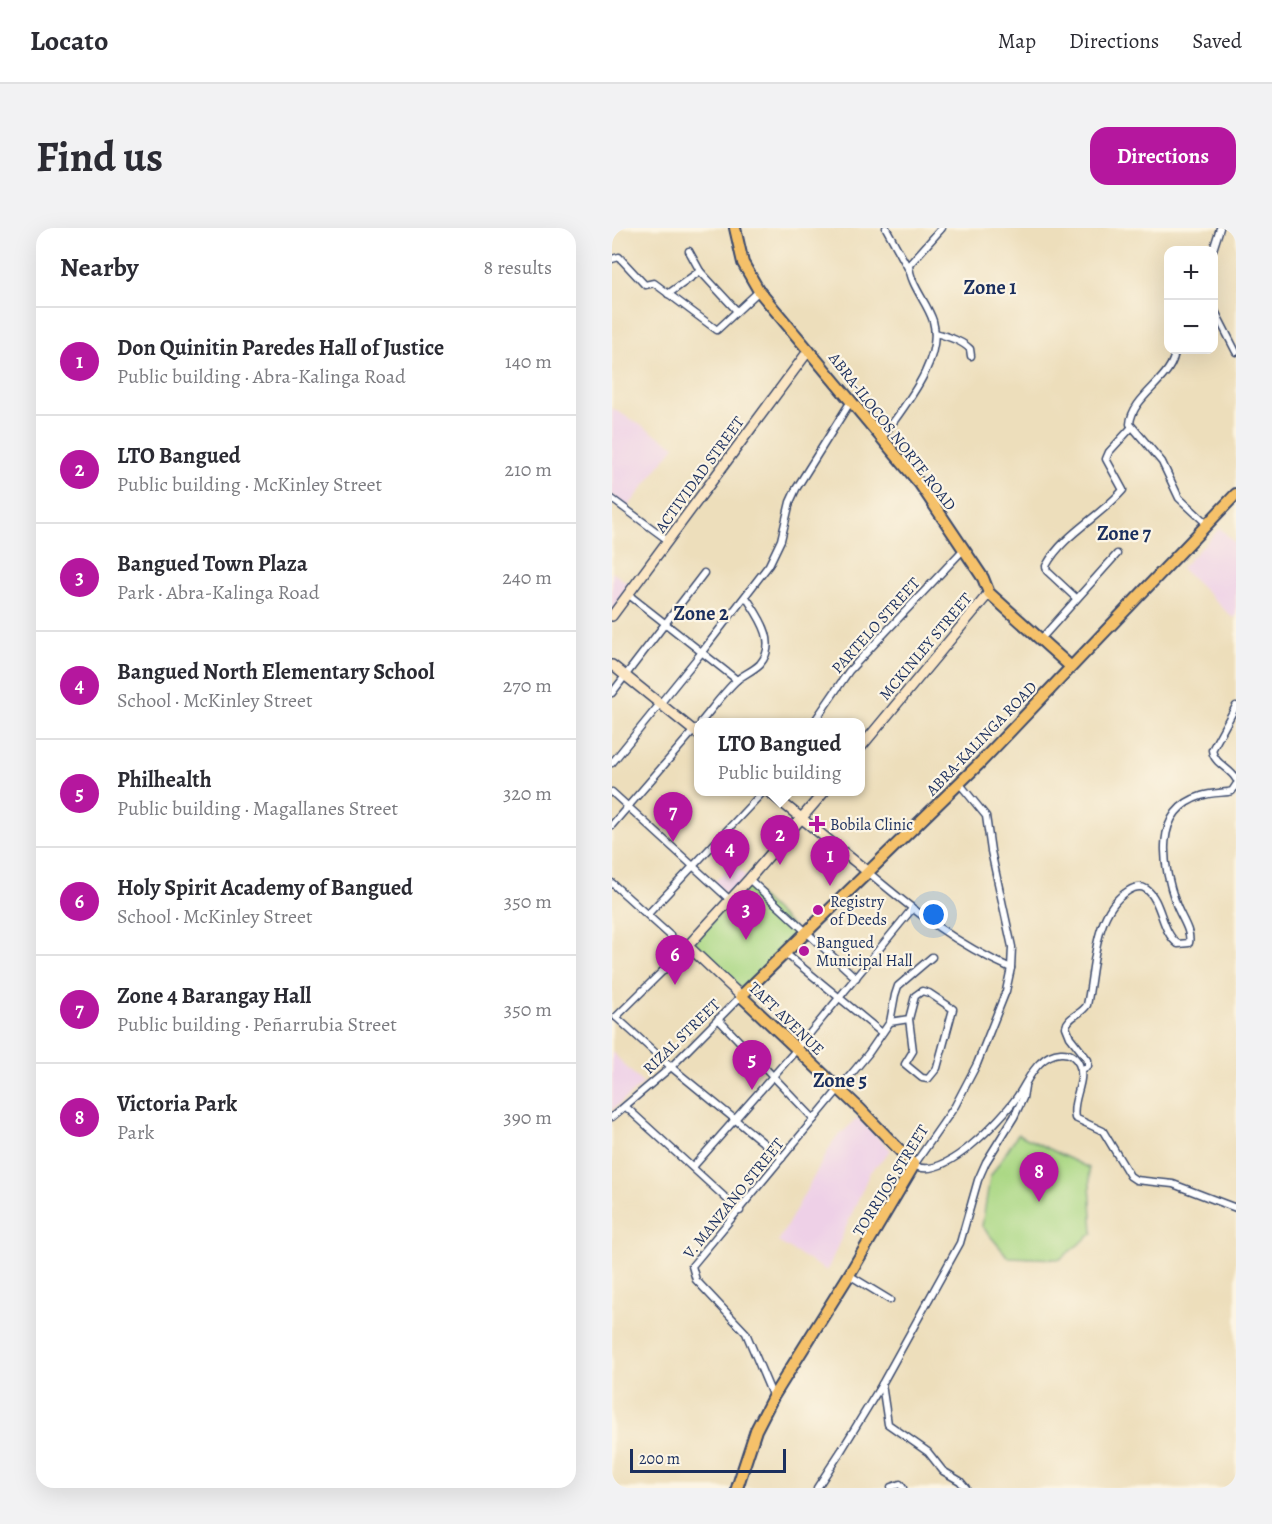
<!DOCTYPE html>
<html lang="en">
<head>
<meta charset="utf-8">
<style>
	:root { --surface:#fff; --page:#f2f2f3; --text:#2b2b33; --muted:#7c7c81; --line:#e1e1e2; --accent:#b5179e }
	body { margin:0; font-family:Alegreya,serif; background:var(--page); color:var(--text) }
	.controls { position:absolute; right:18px; top:18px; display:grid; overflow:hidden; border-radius:12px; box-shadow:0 6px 24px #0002 }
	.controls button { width:54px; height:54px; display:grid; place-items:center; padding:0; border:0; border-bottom:2px solid var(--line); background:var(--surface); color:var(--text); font:30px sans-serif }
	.scale { position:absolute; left:18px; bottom:15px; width:156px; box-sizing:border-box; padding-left:6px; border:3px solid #1b2f5e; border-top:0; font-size:16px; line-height:21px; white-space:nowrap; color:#1b2f5e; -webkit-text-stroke:4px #fcf5e5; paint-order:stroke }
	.you { position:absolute; left:322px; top:687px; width:21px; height:21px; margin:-15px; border:4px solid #fff; border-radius:50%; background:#1a73e8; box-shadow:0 0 0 9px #1a73e833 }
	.badge { display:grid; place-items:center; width:39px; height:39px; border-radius:50%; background:var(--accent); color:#fff; font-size:20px; font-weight:700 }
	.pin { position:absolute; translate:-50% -50px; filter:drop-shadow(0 2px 3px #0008) }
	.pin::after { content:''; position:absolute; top:32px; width:21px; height:18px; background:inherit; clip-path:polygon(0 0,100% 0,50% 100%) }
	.popup { position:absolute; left:82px; top:490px; width:171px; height:78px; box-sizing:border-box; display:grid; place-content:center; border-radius:12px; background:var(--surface); filter:drop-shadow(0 2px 4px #0005); font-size:20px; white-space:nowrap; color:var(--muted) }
	.popup b { font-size:22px; color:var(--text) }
	.popup::after { content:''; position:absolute; left:50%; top:100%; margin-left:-12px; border:12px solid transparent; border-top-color:var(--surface) }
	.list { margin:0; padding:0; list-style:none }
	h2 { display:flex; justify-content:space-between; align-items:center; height:78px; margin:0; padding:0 24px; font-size:26px }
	h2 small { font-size:20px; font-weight:400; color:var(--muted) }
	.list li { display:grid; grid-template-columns:39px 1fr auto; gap:18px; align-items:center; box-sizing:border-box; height:108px; padding:0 24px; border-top:2px solid var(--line) }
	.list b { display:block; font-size:22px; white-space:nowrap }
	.list p { margin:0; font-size:20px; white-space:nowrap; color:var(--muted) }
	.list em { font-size:20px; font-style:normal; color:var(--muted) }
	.map { position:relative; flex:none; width:624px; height:1260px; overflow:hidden; border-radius:18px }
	header { display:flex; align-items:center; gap:36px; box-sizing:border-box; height:84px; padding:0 30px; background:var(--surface); border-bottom:2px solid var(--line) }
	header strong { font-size:28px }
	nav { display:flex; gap:33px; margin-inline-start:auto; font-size:21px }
	.intro { display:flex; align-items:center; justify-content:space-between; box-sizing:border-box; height:144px; padding:0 36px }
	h1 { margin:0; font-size:42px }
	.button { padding:15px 27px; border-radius:18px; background:var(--accent); color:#fff; font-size:21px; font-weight:700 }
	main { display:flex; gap:36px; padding:0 36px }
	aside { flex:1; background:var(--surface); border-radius:18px; box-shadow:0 6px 24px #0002 }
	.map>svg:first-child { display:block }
	.built { fill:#eed0e7 }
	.green { fill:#abd885; stroke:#638472; stroke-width:1.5 }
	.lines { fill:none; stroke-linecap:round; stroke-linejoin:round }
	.street-casing { stroke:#3a496c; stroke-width:9 }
	.secondary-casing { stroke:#3a496c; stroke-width:12 }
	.primary-casing { stroke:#3a496c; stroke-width:14 }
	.street { stroke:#fff; stroke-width:6 }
	.secondary { stroke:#fbe6c4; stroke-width:9 }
	.primary { stroke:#f5c16b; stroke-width:10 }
	.poi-dot { fill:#b5179e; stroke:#fcf5e5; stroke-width:2 }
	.labels { text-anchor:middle; stroke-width:4.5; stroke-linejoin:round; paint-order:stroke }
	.street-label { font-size:16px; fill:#1b2f5e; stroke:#fcf5e5 }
	.poi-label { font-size:16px; fill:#1b2f5e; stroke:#fcf5e5; text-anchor:start }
	.quarter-label { font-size:20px; font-weight:bold; fill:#1b2f5e; stroke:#fcf5e5 }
</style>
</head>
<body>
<header>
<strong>Locato</strong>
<nav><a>Map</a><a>Directions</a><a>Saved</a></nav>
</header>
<div class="intro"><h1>Find us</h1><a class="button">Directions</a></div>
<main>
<aside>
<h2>Nearby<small>8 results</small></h2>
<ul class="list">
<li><span class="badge">1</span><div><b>Don Quinitin Paredes Hall of Justice</b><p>Public building · Abra-Kalinga Road</p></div><em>140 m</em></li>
<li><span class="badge">2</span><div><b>LTO Bangued</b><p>Public building · McKinley Street</p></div><em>210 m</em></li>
<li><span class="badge">3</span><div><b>Bangued Town Plaza</b><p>Park · Abra-Kalinga Road</p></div><em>240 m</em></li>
<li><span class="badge">4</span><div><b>Bangued North Elementary School</b><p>School · McKinley Street</p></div><em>270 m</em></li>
<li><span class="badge">5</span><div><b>Philhealth</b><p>Public building · Magallanes Street</p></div><em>320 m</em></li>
<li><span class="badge">6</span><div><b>Holy Spirit Academy of Bangued</b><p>School · McKinley Street</p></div><em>350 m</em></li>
<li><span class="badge">7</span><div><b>Zone 4 Barangay Hall</b><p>Public building · Peñarrubia Street</p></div><em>350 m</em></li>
<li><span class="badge">8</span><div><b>Victoria Park</b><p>Park</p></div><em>390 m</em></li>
</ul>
</aside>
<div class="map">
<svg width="624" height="1260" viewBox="0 0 624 1260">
	<rect width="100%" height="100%" fill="#fcf5e5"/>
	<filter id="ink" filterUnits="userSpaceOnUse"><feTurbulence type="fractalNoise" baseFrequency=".0167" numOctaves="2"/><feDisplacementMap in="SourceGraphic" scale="12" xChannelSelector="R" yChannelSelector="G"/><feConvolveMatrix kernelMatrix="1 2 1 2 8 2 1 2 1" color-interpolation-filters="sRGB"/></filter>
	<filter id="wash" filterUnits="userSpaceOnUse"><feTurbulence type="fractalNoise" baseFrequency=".008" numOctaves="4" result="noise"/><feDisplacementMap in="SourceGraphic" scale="24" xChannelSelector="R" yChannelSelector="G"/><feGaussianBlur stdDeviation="1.35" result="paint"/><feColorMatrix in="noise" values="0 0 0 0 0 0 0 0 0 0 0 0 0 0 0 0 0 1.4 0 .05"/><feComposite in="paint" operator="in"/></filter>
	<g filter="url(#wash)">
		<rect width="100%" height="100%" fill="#eddebb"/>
		<!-- built -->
		<g class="built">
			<polygon points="0,180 63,218 16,279 0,267"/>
			<polygon points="608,300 624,316 624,388 621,390 569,340"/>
			<polygon points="0,344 21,359 0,383"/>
			<polygon points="121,636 134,648 116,668 102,655"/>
			<polygon points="0,824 31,856 0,882"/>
			<polygon points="246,890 279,922 258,944 215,1043 166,1014 222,912"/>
		</g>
		<!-- green -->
		<g class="green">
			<polygon points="134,655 188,706 130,762 80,717"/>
			<polygon points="406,906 477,940 481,1005 448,1031 396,1029 370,998 378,949"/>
		</g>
	</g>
	<g filter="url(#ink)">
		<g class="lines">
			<!-- street casing -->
			<g class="street-casing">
				<g id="street">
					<polyline points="274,0 296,40"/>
					<polyline points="601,22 608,0"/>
					<polyline points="77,23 88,43 125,83"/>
					<polyline points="0,31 7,29 33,57 42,55 105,102 147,63"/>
					<polyline points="56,66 88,43"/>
					<polyline points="602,81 624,124"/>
					<path d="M323,105c12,3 26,7 35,16l1,7"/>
					<path d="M563,122c-1,29 -43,45 -45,74l32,38 17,36 28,26"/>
					<path d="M270,210c21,-31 62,-77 51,-117 -6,-19 -23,-36 -24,-56l33,-37"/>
					<polyline points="0,271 57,313"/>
					<polyline points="17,367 125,452"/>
					<path d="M464,370l-29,-27 -1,-5c17,-32 54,-49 77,-76l-17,-31 3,-7 22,-24"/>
					<polyline points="429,411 505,326"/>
					<polyline points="0,465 92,345"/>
					<path d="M624,478l-24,44c2,14 18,18 24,29"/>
					<path d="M89,494c11,-13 23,-30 36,-42 7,-6 16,-9 23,-16 19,-22 -2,-48 -14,-67"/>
					<polyline points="202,494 237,443 351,322"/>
					<polyline points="0,535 90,424 157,337 169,312 178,274 184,261 239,173"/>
					<path d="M347,555l27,33 5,35 21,96 -1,21 -5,23 -29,73 -22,42 -41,59c29,18 88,-47 103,-68 8,-11 13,-25 23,-34 11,-11 31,-16 39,1 8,17 -8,35 -4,54l28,13 27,45 6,4 37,4 63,24"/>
					<polyline points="0,564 117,671"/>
					<polyline points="0,597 84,500"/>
					<path d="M256,644c45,38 89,73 143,96"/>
					<polyline points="137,651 244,750"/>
					<polyline points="0,655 73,721 4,789"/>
					<polyline points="36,686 151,564"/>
					<polyline points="173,725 270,805"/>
					<polyline points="4,789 59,839 170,930"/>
					<polyline points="106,791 202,891"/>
					<polyline points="278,794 297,791 303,768 310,763 317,765 341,781 325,840 316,851 310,850 293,836 301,823 297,791"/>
					<path d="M469,842l7,-4v-6l-18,-23 -4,-10c2,-11 15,-12 21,-22 8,-36 6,-93 41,-114 5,-3 12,-6 18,-2 16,11 15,43 32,55l11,-1c3,-12 -9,-27 -13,-39 -13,-37 -24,-93 25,-108 8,-3 18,-3 27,-4l4,-1 4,-6"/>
					<polyline points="14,879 128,983"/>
					<polyline points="0,889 59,839 129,768"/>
					<polyline points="81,939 185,821 300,681"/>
					<polyline points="237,1047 278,1072"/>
					<polyline points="270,1156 276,1196 316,1224 331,1243 348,1253 354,1260"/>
					<polyline points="161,1169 134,1105 84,1052 80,1038 256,826 278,794 283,767 286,758 320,729"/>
					<polyline points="279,1259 288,1256 291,1260"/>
					<polyline points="205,1260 229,1223 270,1156 348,1015 366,952 374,934 402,889 411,870 413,858"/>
				</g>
			</g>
			<!-- secondary casing -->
			<g class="secondary-casing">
				<g id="secondary">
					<polyline points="0,388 197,122"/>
					<polyline points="0,437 87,507"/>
					<polyline points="249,519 377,365"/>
					<polyline points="157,564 256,644"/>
					<polyline points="76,718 129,768"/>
					<polyline points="73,721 137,651 212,564"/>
				</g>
			</g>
			<!-- primary casing -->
			<g class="primary-casing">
				<g id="primary">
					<polyline points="123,0 131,35 147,63 308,256 371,350 377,365 458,438"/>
					<polyline points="125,1260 144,1202 161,1169 237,1047 302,937 248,881 129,768 366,537 624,266"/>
				</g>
			</g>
			<!-- street -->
			<use href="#street" class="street"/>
			<!-- secondary -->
			<use href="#secondary" class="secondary"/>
			<!-- primary -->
			<use href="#primary" class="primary"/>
		</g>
	</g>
	<!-- markers -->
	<g class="poi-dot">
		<path d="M202 587h6v6h6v6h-6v6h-6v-6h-6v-6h6z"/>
		<circle cx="206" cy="682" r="6"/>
		<circle cx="192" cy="723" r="6"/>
	</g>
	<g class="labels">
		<!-- street labels -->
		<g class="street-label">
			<text transform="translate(281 203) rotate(52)" y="6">ABRA-ILOCOS NORTE ROAD</text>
			<text transform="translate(87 246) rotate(-54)" y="6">ACTIVIDAD STREET</text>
			<text transform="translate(263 397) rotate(-48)" y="6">PARTELO STREET</text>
			<text transform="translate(313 418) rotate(-50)" y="6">MCKINLEY STREET</text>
			<text transform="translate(369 510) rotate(-46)" y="6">ABRA-KALINGA ROAD</text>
			<text transform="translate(175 790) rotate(44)" y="6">TAFT AVENUE</text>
			<text transform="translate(69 808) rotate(-44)" y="6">RIZAL STREET</text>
			<text transform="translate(278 952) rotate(-58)" y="6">TORRIJOS STREET</text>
			<text transform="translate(121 970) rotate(-51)" y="6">V. MANZANO STREET</text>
		</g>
		<!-- poi labels -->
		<g class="poi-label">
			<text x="218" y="602">Bobila Clinic</text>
			<text x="218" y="679">Registry<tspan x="218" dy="18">of Deeds</tspan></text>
			<text x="204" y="720">Bangued<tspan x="204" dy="18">Municipal Hall</tspan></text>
		</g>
		<!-- quarter labels -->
		<g class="quarter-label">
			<text x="378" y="66">Zone 1</text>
			<text x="512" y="312">Zone 7</text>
			<text x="89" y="392">Zone 2</text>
			<text x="228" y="859">Zone 5</text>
		</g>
	</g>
</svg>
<div class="controls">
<button>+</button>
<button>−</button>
</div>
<div class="scale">200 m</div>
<div class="you"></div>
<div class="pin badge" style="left:218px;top:658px">1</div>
<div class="pin badge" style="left:168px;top:637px">2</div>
<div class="popup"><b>LTO Bangued</b>Public building</div>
<div class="pin badge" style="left:134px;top:712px">3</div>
<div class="pin badge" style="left:118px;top:651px">4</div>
<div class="pin badge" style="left:140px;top:862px">5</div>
<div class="pin badge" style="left:63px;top:757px">6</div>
<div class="pin badge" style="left:61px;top:614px">7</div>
<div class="pin badge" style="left:427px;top:974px">8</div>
</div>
</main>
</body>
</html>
